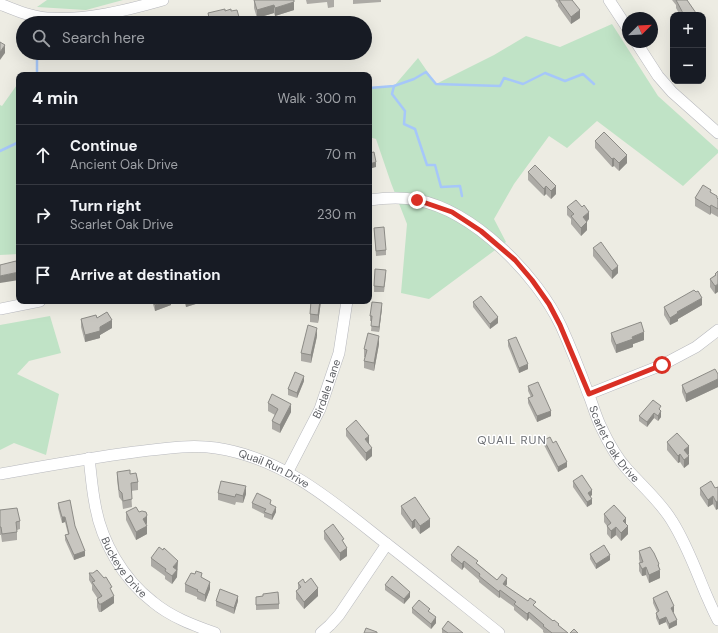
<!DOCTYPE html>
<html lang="en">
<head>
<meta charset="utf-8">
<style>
	:root { --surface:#171b24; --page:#242831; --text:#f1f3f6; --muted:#9ea1a6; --line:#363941 }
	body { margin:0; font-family:"DM Sans",sans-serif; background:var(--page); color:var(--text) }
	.controls { position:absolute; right:12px; top:12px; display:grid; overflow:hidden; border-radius:8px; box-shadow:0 4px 16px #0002 }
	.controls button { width:36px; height:36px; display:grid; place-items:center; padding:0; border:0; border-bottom:1px solid var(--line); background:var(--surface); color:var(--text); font:20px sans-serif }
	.compass { position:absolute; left:622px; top:12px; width:36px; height:36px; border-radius:50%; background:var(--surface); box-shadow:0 4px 16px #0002; rotate:66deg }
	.stop { position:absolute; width:12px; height:12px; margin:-9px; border:3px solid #d93025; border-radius:50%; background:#fff }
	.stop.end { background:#d93025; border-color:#fff; box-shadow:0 1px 4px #0008 }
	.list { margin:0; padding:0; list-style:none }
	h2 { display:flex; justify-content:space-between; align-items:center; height:52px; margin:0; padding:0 16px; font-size:17px }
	h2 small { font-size:13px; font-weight:400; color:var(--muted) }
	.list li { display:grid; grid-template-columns:26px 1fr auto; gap:12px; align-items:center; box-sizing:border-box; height:60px; padding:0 16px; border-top:1px solid var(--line) }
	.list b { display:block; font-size:15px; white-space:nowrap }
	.list p { margin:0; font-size:13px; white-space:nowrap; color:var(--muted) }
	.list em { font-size:13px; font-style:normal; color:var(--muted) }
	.icon { flex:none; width:22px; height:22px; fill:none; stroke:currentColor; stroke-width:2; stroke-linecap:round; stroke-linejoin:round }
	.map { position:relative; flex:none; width:718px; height:633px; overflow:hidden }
	.search { position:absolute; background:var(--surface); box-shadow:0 4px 16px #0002; left:16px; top:16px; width:356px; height:44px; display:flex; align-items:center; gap:10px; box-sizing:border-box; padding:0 14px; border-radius:22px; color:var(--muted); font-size:15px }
	.panel { position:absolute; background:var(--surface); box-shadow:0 4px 16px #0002; left:16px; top:72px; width:356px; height:232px; border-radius:8px }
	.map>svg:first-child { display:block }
	.green { fill:#c0e3c6 }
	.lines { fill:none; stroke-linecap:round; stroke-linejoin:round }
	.stream { stroke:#a6c7f9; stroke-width:2.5 }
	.minor-casing { stroke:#b8b9be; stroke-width:12 }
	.minor { stroke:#fff; stroke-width:11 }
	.wall { fill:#acaaa5 }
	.shaded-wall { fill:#8c8b86 }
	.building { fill:#c8c6c0; stroke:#8c8b86 }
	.route { stroke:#d93025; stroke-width:5 }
	.labels { text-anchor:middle; stroke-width:3; stroke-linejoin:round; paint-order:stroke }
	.street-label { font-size:11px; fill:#5b5d62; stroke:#fff }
	.neighbourhood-label { font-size:12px; letter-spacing:1px; fill:#6c6f74; stroke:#fff }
</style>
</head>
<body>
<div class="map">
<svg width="718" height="633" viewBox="0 0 718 633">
	<rect width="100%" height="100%" fill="#edece3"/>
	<!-- green -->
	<g class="green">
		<polygon points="47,0 123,0 86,10 37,7"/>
		<polygon points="612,24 658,96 718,150 718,153 683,186 597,121 567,148 549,136 514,184 494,219 506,242 429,299 401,293 407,224 391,183 376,139 369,137 369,88 394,86 418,58 436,84 494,55 526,36 560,47"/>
		<polygon points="19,82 19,254 0,255 0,105 2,106"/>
		<polygon points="50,316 61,353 29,361 17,374 59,394 46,455 14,443 0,450 0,325"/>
	</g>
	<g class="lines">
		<!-- stream -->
		<g class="stream">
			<polyline points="37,75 37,60 40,53"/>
			<polyline points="394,86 392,94 405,111 404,124 415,129 427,165 435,165 441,187 460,186 462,196"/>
			<polyline points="369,88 394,86 414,79 426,72 436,84 500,86 504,78 523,84 545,73 565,81 583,74 594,84"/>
			<polyline points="0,151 19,142"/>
		</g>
		<!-- minor casing -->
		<g class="minor-casing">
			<g id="minor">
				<polyline points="609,0 628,29"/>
				<path d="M0,4c15,6 31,13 47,14 38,3 81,-8 116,-18"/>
				<polyline points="636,42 658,76 672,92 718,133"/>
				<path id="s1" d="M369,200c15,-2 33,-3 48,0 57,11 120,75 144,126 10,22 19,45 27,67 5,12 8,24 13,34 7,15 15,30 26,42 15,17 33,32 45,52 14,22 23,47 33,71 4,9 8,19 13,28"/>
				<polyline points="0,309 40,301"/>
				<polyline points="589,394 662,365 696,347 718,330"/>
				<path id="s2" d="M89,458c2,16 3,31 6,46 6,37 28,75 58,98 18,15 40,23 62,31"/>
				<path id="s3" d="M288,471l32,-62 19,-56 8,-52"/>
				<path id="s4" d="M0,474c45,-8 89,-16 135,-22 26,-3 54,-8 81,-4 67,10 115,52 167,93 39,30 77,61 116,92"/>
				<polyline points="321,633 330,625 339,615 387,544"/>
			</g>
		</g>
		<!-- minor -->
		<use href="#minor" class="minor"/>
	</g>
	<!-- wall -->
	<g class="wall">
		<polygon points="254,0 294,10 275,16 274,13 257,18 254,8"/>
		<polygon points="306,0 339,0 334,0 334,7 328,8 327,2 307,4"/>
		<polygon points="353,0 381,0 381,2 353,4"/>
		<polygon points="555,0 572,0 580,18 571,24 558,6 558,4"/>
		<polygon points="672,0 687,0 696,15 680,15 676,8 676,5"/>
		<polygon points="225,11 231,11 239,23 209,23 208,13"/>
		<polygon points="149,53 171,53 151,60"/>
		<polygon points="595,141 627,163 619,171 614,166 612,167 595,148"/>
		<polygon points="528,172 556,194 551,199 546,194 544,196 528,180"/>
		<polygon points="711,192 718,199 718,217 711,213 710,215 695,206 695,198"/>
		<polygon points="567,207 589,219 587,222 587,230 581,236 571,224 571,219 567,215"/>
		<polygon points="374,228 386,250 386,255 376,256"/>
		<polygon points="593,248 618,273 612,279 593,256"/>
		<polygon points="718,271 715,294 710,287 710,279 715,275 715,274"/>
		<polygon points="386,275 384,292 374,292 374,286"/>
		<polygon points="152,301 171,301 171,305 155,311"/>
		<polygon points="184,301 202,301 202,302 186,307"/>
		<polygon points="321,301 318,323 310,322 310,314"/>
		<polygon points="473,302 498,323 490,329 473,307"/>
		<polygon points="702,305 678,319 678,321 670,325 664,315 664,307"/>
		<polygon points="382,308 379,332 371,331 372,321 370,321 370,316"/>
		<polygon points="97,318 112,328 100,335 100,338 85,342 81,327 81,319"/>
		<polygon points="611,333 644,340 633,344 633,347 616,353 611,341"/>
		<polygon points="317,336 311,363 301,361 301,353"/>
		<polygon points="508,340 528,369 519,373 508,346"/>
		<polygon points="379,344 374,371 364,368 364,361 365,357 364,357 364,349"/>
		<polygon points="718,379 718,387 686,402 682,392 682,385"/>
		<polygon points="304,381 297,398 288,395 288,389"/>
		<polygon points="528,386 551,416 537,422 528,403 528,398 531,397 528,391"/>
		<polygon points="268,403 291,412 280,433 272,429 272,421 275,415 268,411"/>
		<polygon points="661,411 661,417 658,421 654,418 647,427 639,421 639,416"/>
		<polygon points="346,429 369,443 372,456 366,461 346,436"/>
		<polygon points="544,440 553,443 567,467 558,472 544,445"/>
		<polygon points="667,442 689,454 688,455 689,464 684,468 680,462 678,463 667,450"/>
		<polygon points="117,472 130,474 138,482 138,490 131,491 132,507 123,509 122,501 119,497 117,479"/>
		<polygon points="573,481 592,495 590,496 592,504 587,507 573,487"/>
		<polygon points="718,487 716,510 713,504 708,507 700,495 700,488 715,488"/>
		<polygon points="218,493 246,494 243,503 236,502 235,505 218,500"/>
		<polygon points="58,503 75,526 85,556 74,560 65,540 65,535 68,534 65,522 62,523 58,508"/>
		<polygon points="252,503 276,512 272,520 264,517 264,514 252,508"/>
		<polygon points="401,506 430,527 420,534 415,527 412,529 401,514"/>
		<polygon points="0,510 20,521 20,529 17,530 17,540 2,542 1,535 0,535"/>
		<polygon points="126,512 139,512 147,523 146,525 147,534 136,540 126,520"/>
		<polygon points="604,514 626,524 628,534 621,541 616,535 611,539 607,534 607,526 604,522"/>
		<polygon points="324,531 344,543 347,556 340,561 324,539"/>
		<polygon points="639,551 659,567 660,578 649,583 646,575 642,576 639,571 639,563 640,563 639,559"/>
		<polygon points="590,554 610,560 596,569 590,559"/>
		<polygon points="451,555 478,564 497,580 507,584 506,586 536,607 568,633 544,633 543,632 543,630 529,618 527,621 514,610 514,607 500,597 499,598 479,582 479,580 464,567 462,570 451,561"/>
		<polygon points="151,558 178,569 177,570 177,577 172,584 165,579 165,576 151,566"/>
		<polygon points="89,573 93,573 112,592 114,603 101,612 99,612 97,607 97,599 98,599 92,590 92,585 89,580"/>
		<polygon points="202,578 210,589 205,602 197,599 197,597 185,592 185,584"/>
		<polygon points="298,583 305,583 318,596 304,609 296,599 296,591 298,590"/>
		<polygon points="385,585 410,597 404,604 385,590"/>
		<polygon points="263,596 279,604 279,609 256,610 256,597"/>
		<polygon points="653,598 674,612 673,612 677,625 669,629 666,622 659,625 656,618 656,613 657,612 653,603"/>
		<polygon points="216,601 238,601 234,614 216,606"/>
		<polygon points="412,608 430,612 436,623 431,629 412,613"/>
		<polygon points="442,629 463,633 442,633"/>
	</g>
	<!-- shaded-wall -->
	<g class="shaded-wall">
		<polygon points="294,2 294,10 275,16 275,8"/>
		<polygon points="274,5 274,13 257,18 257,10"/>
		<polygon points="580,10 580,18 571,24 571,17"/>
		<polygon points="239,17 239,23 210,23"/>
		<polygon points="5,45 5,53 0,60 0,52"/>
		<polygon points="151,53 171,53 151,60"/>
		<polygon points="627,155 627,163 619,171 619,163"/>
		<polygon points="614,158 614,166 612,167 612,159"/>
		<polygon points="376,162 376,167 369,169 369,164"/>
		<polygon points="546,186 546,194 544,196 544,189"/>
		<polygon points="556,186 556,194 551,199 551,191"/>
		<polygon points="711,205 711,213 710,215 710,207"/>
		<polygon points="589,212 589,219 583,225 583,217"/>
		<polygon points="587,222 587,230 581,236 581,228"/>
		<polygon points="618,266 618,273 612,279 612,271"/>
		<polygon points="19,272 19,280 0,283 0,276"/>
		<polygon points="718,284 718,292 715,294 715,286"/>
		<polygon points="702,298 702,305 678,319 678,321 670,325 670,318 677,312"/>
		<polygon points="168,301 171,301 171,305 155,311 155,305"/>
		<polygon points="186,301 202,301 202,302 186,307"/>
		<polygon points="320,301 321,301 318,323 318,315"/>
		<polygon points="382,303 382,308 379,332 379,327"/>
		<polygon points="498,317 498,323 490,329 490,324"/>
		<polygon points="112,320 112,328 100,335 100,338 85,342 85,335 100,327"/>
		<polygon points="317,328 317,336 311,363 311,355"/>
		<polygon points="644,332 644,340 633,344 633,347 616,353 616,345 632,337"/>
		<polygon points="379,336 379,344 374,371 374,363"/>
		<polygon points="528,364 528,369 519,373 519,368"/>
		<polygon points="304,376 304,381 297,398 297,393"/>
		<polygon points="718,379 718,387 686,402 686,394"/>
		<polygon points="291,404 291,412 280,433 280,425"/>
		<polygon points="551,411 551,416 537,422 537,416"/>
		<polygon points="661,411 661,417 658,421 658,416"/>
		<polygon points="654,413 654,418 647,427 647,422"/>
		<polygon points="369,436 369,443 365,447 365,439"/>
		<polygon points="689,446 689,454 684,458 684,450"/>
		<polygon points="372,448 372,456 366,461 366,453"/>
		<polygon points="680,454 680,462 678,463 678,456"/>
		<polygon points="689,456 689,464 684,468 684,460"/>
		<polygon points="567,462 567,467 558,472 558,467"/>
		<polygon points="246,486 246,494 243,503 243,496"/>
		<polygon points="592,490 592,495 588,498 588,493"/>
		<polygon points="713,496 713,504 708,507 708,500"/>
		<polygon points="592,499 592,504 587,507 587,502"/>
		<polygon points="718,501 718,509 716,510 716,502"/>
		<polygon points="276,507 276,512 272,520 272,515"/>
		<polygon points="147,515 147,523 146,525 143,519"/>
		<polygon points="62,517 65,517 65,522 62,523"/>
		<polygon points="626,518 626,526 623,521"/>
		<polygon points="415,519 415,527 412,529 412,522"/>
		<polygon points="430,519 430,527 420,534 420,526"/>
		<polygon points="147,526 147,534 136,540 136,532"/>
		<polygon points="628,526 628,534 621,541 621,533"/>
		<polygon points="616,527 616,535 611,539 611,531"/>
		<polygon points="347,548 347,556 340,561 340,553"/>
		<polygon points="85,551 85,556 74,560 74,555"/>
		<polygon points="610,555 610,560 596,569 596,564"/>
		<polygon points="178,561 177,577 172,584 172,576 173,567"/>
		<polygon points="464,561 464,567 462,570 462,564"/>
		<polygon points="659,564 659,571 660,570 660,578 649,583 649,575"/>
		<polygon points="646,567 646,575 642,576 642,569"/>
		<polygon points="507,578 507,584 503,590 503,584"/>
		<polygon points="210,582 210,589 205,602 205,595"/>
		<polygon points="318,588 318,596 304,609 304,602"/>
		<polygon points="500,590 500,597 499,598 499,592"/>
		<polygon points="410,592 410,597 404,604 404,599"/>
		<polygon points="114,596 114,603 101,612 101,604"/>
		<polygon points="238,596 238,601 234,614 234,608"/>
		<polygon points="674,606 674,612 671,613 671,608"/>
		<polygon points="529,612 529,618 527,621 527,614"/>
		<polygon points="436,617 436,623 431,629 431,624"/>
		<polygon points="666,617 666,622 659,625 659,620"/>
		<polygon points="677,620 677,625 669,629 669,624"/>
	</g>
	<!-- building -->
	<g class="building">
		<polygon points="254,0 294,0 294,2 275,8 274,5 257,10"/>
		<polygon points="559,0 572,0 580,10 571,17"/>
		<polygon points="676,0 687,0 696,13 693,15 684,15"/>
		<polygon points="225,9 225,11 231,9 231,11 237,10 239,17 210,23 208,13"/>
		<polygon points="0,42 5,45 0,52"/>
		<polygon points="604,132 627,155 619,163 614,158 612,159 595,141"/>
		<polygon points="374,152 376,162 369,164 369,153"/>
		<polygon points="535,165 556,186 551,191 546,186 544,189 528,172"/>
		<polygon points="703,185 711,190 710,192 717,196 717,198 718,199 718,209 711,205 710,207 695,198"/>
		<polygon points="576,200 582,207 584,205 589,212 583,217 587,222 581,228 571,216 574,214 567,207"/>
		<polygon points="384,227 386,250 376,251 374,228"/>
		<polygon points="601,242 618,266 612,271 593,248"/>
		<polygon points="16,261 19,272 0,276 0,265"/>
		<polygon points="375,269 386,270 384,287 374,286"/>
		<polygon points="718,271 718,284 715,286 710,279 716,275 715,274"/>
		<polygon points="694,290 696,292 698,291 702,298 677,312 678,313 670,318 664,307"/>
		<polygon points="481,296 498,317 490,324 473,302"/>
		<polygon points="153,301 168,301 155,305"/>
		<polygon points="311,301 320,301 318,315 310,314"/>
		<polygon points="372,302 382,303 379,327 371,326 372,316 370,316"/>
		<polygon points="107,312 112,320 100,327 100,331 85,335 81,319 96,315 97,318"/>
		<polygon points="641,322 644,332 632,337 633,339 616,345 611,333"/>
		<polygon points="308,325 317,328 311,355 301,353"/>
		<polygon points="368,333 379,336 374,363 364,361 367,350 364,349"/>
		<polygon points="516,337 528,364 519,368 508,340"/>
		<polygon points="715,369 718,374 718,379 686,394 682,385"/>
		<polygon points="295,372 304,376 297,393 288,389"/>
		<polygon points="538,382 551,411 537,416 528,398 533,396 528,386"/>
		<polygon points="272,394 291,404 280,425 272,421 278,409 268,403"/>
		<polygon points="653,400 661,406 659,409 661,411 658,416 654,413 647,422 639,416"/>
		<polygon points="356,420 369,436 365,439 372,448 366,453 346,429"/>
		<polygon points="677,433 689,446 684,450 689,456 684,460 680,454 678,456 667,442"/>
		<polygon points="550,437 553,443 556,441 567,462 558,467 544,440"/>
		<polygon points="130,470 130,474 136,473 138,482 131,483 132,499 123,501 122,493 119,490 117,472"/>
		<polygon points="582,475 592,490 588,493 592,499 587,502 573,481"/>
		<polygon points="221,481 246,486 243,496 236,494 235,497 218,493"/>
		<polygon points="711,481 715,488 718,487 718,501 716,502 713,496 708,500 700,488"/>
		<polygon points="257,493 271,500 270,504 276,507 272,515 264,512 266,509 252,503"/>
		<polygon points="415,497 430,519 420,526 415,519 412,522 401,506"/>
		<polygon points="70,500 75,526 85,551 74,555 65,535 69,534 65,517 62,517 58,503"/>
		<polygon points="614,505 626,518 623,521 628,526 621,533 616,527 611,531 607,526 611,523 604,514"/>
		<polygon points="136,507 139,512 142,511 146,512 147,515 146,517 143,519 147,526 136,532 126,512"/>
		<polygon points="17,508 20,521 16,522 17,532 2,534 1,527 0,527 0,510"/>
		<polygon points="333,524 344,539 342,540 347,548 340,553 324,531"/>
		<polygon points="604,545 610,555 596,564 590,554"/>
		<polygon points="458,546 478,561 476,563 497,580 502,574 507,578 503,584 528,601 530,598 536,602 533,605 553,621 554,620 559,624 558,625 568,633 552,633 543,626 544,625 529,612 527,614 514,604 516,602 500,590 499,592 479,576 480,574 464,561 462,564 451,555"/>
		<polygon points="159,547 163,550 164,548 178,561 173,567 177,570 172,576 165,571 166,569 151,558"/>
		<polygon points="650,547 654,553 659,564 658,565 660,570 649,575 646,567 642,569 639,563 643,562 639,551"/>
		<polygon points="97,570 104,578 106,577 112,587 110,588 114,596 101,604 99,604 97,599 102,596 92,582 95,581 89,573 93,573"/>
		<polygon points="196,571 202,573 201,577 210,582 205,595 197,591 198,590 185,584 191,573 195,574"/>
		<polygon points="392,576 410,592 404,599 385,585"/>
		<polygon points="311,578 318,588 304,602 296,591 301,587 298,583 303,579 305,583"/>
		<polygon points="220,589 238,596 234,608 216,601"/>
		<polygon points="667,591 674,606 671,608 677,620 669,624 666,617 659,620 656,613 659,611 653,598"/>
		<polygon points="278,592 279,604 256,605 256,597 263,596 263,594"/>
		<polygon points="419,600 430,609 428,611 436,617 431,624 412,608"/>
		<polygon points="448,621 463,633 448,633 442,629"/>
		<polygon points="366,628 377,632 377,633 364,633"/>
		<polygon points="574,629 578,633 570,633"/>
	</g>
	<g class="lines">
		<!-- route -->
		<polyline class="route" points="417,200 452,212 481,231 515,260 532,280 549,304 560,325 589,394 662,365"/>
	</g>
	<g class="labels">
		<!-- street labels -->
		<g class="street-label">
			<text dy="4" stroke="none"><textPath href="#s3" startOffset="91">Birdale Lane</textPath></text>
			<text dy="4" stroke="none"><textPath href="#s1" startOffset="375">Scarlet Oak Drive</textPath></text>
			<text dy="4" stroke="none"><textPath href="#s4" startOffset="280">Quail Run Drive</textPath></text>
			<text dy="4" stroke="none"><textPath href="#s2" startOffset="117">Buckeye Drive</textPath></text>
		</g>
		<!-- neighbourhood labels -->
		<g class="neighbourhood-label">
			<text x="512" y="444">QUAIL RUN</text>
		</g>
	</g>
</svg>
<div class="controls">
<button>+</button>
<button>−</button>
</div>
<svg class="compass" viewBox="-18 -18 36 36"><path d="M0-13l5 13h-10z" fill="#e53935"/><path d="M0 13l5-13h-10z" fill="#9ea1a6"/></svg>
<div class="stop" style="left:662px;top:365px"></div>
<div class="stop end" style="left:417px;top:200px"></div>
<div class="search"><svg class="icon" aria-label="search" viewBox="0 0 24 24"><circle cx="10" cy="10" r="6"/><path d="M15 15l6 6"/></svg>Search here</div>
<section class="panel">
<h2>4 min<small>Walk · 300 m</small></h2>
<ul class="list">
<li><svg class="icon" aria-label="ahead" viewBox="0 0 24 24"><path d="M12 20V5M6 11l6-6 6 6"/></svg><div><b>Continue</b><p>Ancient Oak Drive</p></div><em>70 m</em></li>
<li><svg class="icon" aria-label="right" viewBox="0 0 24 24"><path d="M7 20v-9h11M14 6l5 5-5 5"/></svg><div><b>Turn right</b><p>Scarlet Oak Drive</p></div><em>230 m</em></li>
<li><svg class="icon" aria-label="arrive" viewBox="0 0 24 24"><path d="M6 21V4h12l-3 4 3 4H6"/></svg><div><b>Arrive at destination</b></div></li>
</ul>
</section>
</div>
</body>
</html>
